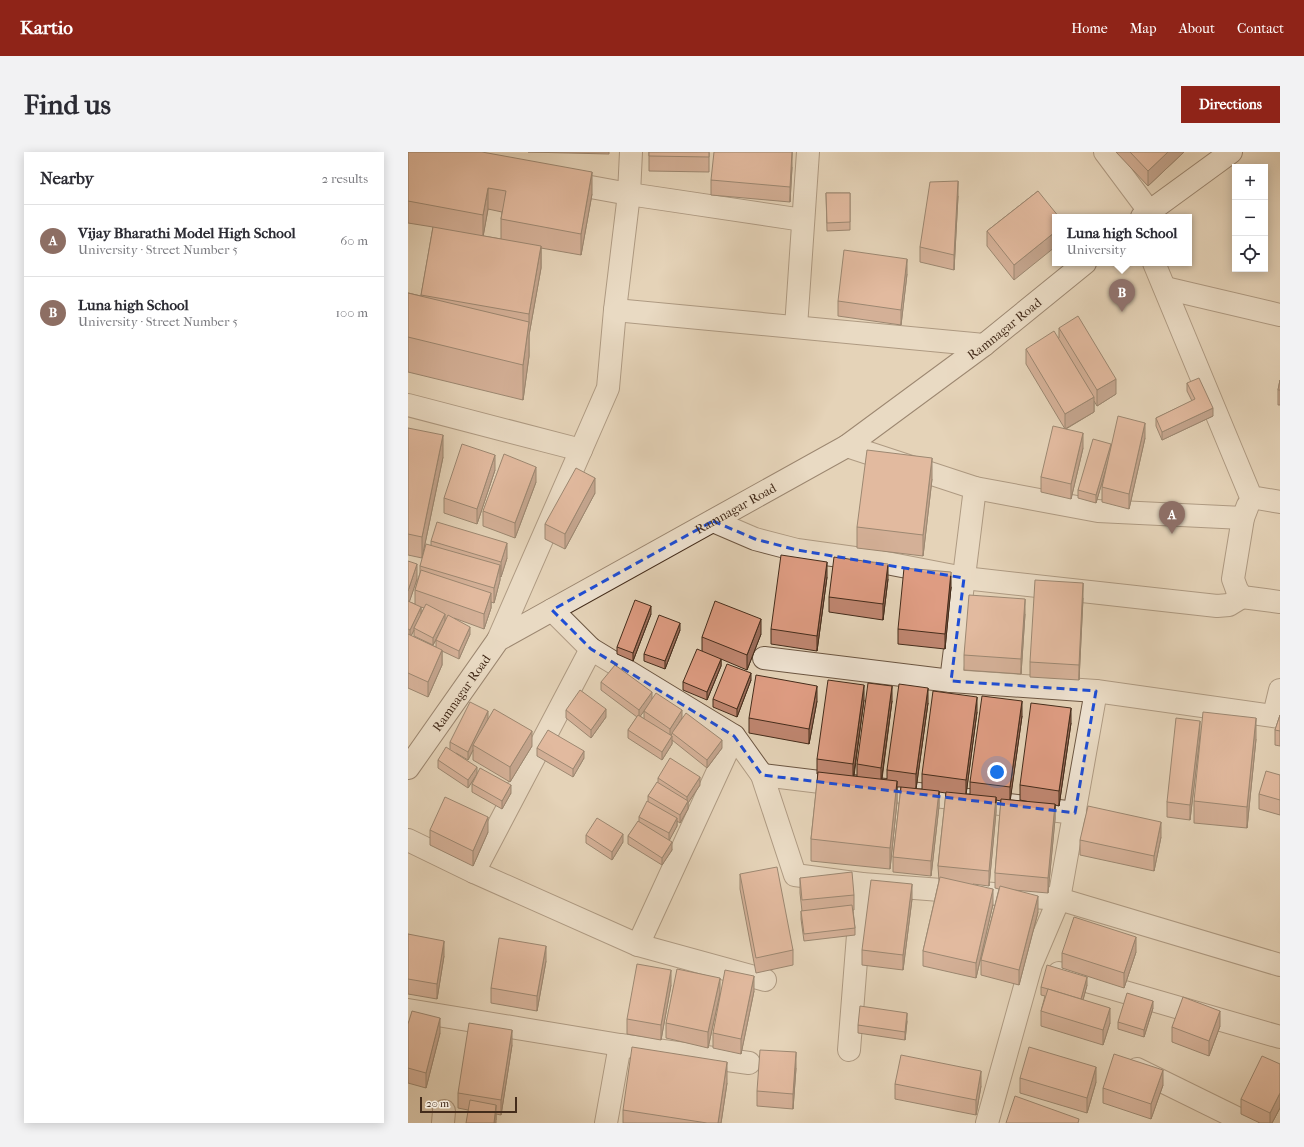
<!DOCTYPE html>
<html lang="en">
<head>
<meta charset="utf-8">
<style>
	:root { --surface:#fff; --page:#f2f2f3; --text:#2b2b33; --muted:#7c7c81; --line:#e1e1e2; --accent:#8f2418 }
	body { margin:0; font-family:"IM FELL French Canon",serif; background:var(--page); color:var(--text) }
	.controls { position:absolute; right:12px; top:12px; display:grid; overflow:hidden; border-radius:0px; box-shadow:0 2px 10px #0003 }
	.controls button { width:36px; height:36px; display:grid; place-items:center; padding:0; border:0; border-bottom:1px solid var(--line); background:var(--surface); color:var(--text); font:20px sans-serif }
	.scale { position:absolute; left:12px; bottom:10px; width:97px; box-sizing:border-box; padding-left:4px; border:2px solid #442c1b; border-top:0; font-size:11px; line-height:14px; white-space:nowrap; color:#442c1b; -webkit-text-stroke:3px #eee2d1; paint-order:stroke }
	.you { position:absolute; left:589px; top:620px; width:14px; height:14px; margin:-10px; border:3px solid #fff; border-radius:50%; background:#1a73e8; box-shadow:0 0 0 6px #1a73e833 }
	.badge { display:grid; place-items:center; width:26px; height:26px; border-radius:50%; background:var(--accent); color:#fff; font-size:13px; font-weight:700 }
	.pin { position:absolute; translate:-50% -33px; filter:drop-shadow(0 1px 2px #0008) }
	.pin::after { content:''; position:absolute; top:21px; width:14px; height:12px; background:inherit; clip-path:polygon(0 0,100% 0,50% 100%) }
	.popup { position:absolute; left:644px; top:62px; width:140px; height:52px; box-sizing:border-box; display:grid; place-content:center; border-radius:0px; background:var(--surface); filter:drop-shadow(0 1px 3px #0005); font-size:13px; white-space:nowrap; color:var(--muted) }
	.popup b { font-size:15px; color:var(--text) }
	.popup::after { content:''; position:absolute; left:50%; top:100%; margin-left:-8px; border:8px solid transparent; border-top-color:var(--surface) }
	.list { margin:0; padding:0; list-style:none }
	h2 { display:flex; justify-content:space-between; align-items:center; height:52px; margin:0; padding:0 16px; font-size:17px }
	h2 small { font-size:13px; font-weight:400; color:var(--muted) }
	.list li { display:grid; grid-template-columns:26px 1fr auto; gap:12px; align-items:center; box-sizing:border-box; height:72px; padding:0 16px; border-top:1px solid var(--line) }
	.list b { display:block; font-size:15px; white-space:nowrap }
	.list p { margin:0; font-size:13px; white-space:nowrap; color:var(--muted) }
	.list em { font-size:13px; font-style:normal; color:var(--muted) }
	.icon { flex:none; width:22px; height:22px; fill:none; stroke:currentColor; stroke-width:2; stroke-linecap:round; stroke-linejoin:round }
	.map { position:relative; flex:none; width:872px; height:971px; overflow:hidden; border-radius:0px }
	header { display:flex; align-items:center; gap:24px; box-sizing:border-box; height:56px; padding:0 20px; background:var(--accent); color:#fff }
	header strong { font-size:19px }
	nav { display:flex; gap:22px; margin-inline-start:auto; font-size:14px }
	.intro { display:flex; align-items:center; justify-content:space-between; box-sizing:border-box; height:96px; padding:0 24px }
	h1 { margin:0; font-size:28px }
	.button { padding:10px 18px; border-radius:0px; background:var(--accent); color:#fff; font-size:14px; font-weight:700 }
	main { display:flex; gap:24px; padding:0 24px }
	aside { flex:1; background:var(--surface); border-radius:0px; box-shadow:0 2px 10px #0003 }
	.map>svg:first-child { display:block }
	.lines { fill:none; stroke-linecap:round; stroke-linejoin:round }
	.minor-casing { stroke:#6c5642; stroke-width:24 }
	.tertiary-casing { stroke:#6c5642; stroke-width:24 }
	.secondary-casing { stroke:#442c1b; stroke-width:24 }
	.minor { stroke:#eee2d1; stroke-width:22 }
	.tertiary { stroke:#eee2d1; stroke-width:22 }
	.secondary { stroke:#eee2d1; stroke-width:22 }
	.wall { fill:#bf8670; stroke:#442c1b; fill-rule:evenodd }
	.shaded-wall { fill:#9b6d5b; stroke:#442c1b }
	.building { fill:#de9c82; stroke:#442c1b }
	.marked { fill:none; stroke:#1d4ed8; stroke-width:3; stroke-dasharray:8 5; stroke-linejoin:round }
	.labels { text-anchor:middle; stroke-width:3; stroke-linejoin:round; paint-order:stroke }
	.street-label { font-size:13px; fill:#442c1b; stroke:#eee2d1 }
</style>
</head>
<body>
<header>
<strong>Kartio</strong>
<nav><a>Home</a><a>Map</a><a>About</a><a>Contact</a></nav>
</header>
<div class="intro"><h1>Find us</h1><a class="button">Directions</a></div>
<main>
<aside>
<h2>Nearby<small>2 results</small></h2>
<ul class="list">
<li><span class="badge" style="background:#8d6e63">A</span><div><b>Vijay Bharathi Model High School</b><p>University · Street Number 5</p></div><em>60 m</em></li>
<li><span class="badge" style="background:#8d6e63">B</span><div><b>Luna high School</b><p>University · Street Number 5</p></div><em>100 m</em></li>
</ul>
</aside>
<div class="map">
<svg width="872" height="971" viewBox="0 0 872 971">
	<rect width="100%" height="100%" fill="#e5d3b8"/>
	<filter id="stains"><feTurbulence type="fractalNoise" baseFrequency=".005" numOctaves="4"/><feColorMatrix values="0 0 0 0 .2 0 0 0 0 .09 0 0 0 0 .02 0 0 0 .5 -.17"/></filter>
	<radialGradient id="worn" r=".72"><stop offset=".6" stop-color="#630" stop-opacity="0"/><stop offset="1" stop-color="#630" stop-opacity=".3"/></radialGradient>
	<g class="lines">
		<!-- minor casing -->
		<g class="minor-casing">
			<g id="minor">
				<polyline points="697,0 741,59"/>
				<polyline points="155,30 221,42 395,68"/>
				<polyline points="746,111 843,345 872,350"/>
				<polyline points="757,136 872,163"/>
				<polyline points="207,158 576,193"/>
				<polyline points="388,175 400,0"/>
				<polyline points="0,253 173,298"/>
				<polyline points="439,294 567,336 690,359 835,366"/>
				<polyline points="840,353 835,366 825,427 829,438 834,445 872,450"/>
				<polyline points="305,369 347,387 389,398 468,409 556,426 809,454 821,453 834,445"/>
				<polyline points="144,458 183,497 326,584 354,623 387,723 454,732 651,747 872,813"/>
				<polyline points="356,506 543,529 688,539 872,565"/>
				<polyline points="543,529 567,336"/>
				<polyline points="866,563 872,538"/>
				<polyline points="354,623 667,661"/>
				<polyline points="0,688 66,720 230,793 357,828"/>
				<polyline points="66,720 183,497"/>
				<polyline points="230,793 326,584"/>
				<polyline points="651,821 872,885"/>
				<polyline points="0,858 212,893 341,911"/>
				<polyline points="441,898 454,732"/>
				<polyline points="729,917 839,971"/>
				<polyline points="35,971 36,959"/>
				<polyline points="198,971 212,893"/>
				<polyline points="579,971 623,813 651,747 688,539"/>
			</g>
		</g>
		<!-- tertiary casing -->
		<g class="tertiary-casing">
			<polyline id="tertiary" points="90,488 200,236 207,158 221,42 223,0"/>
		</g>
		<!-- secondary casing -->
		<g class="secondary-casing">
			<g id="secondary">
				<polyline points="734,65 823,0"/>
				<path id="s1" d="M0,616l90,-128 349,-194 137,-101 101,-82"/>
			</g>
		</g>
		<!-- minor -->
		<use href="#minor" class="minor"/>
		<!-- tertiary -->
		<use href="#tertiary" class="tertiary"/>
		<!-- secondary -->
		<use href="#secondary" class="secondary"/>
	</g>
	<!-- wall -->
	<g class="wall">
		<path d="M0,0l184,42 -11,61 -40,-7v20l-12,67v21l-6,44 -115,-28v-79l13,3 12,-69 -25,-4zM80,57l14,3 -1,7v20l-18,-3z"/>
		<polygon points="120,0 201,0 201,2"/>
		<polygon points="241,0 301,0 301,20 241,19"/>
		<polygon points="708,0 776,0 740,34"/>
		<polygon points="384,15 382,50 303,43 303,28"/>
		<polygon points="630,39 606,128 579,94 579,79"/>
		<polygon points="418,41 442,41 442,78 419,79"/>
		<polygon points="550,44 546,118 512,110 512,95"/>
		<polygon points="499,122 493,173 430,164 430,149"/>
		<polygon points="651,176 708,242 689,254 686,249 686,260 658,277 675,296 663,347 633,340 633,325 657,277 618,212 618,197 651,186"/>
		<polygon points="872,228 872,253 870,253 870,238"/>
		<polygon points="779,231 805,264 754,288 748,274 748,266 784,249 779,239"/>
		<polygon points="0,276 35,305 14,406 0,403"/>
		<polygon points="737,286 721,357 694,350 694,335 699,312 688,351 670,346 670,338 703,296"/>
		<polygon points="87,318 69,372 36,361 36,346"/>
		<polygon points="524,327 515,404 449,396 449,375"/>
		<polygon points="128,330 107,386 75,374 75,359"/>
		<polygon points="187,341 157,397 137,387 137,372"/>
		<path d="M23,389l76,17 -6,19 -1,-1v4l-6,23 -3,-1v6l-7,21 -30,-11 16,16 -11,25 -17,-8v14l-14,32 -20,-9v-127l9,18 -8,23 6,2v-14l5,-17v-7l11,-21zM13,455l3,1 -3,6zM6,478v6l19,9 3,-5v7l-25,-11z"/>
		<polygon points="419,425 409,499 363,492 363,477"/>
		<polygon points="480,427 475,468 421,460 421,445"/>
		<polygon points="543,435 537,497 490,492 490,477"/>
		<polygon points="675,446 671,528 622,525 622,510"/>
		<polygon points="243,462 225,509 209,502 209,495"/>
		<polygon points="617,462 613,522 556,518 556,503"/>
		<polygon points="272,478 257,517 236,509 236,502"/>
		<polygon points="353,482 339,518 313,507 313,514 299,548 275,538 275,530 294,499 294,485"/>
		<polygon points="343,528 329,565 305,555 305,547"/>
		<path d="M193,530l51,16 30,20 -5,7 45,23 -15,20 -35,-28v4l-10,16 -34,-22v-8l9,-13 -36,-27zM236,559v8l-4,-3z"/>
		<polygon points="456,548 446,624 449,624 449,612 484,549 474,627 479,627 479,618 520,551 508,637 514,637 514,622 569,560 558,642 562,642 562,630 614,564 602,648 622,650 612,648 612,633 663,571 651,654 647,653 647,667 640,741 605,738 630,760 611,833 573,823 573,808 591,737 587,736 587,721 593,649 588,648 588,660 581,734 565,732 585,752 568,826 515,814 515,799 531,729 530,714 538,641 531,640 531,654 523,724 485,720 485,705 493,635 489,635 489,650 482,717 403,709 403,687 410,622 409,622 409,607"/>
		<polygon points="409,549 401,592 341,581 341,566"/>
		<polygon points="158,558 198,565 183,586 158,566"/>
		<polygon points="872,563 872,594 867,593 867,578"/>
		<polygon points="80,567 78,572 124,594 102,630 65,608 65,598 60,608 48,601 69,622 60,636 30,616 30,608 42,597 42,590"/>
		<polygon points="792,584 782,668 759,665 759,650"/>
		<polygon points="848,587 839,676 786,671 786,649"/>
		<polygon points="129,596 176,606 165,625 129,604"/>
		<polygon points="872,623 872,663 851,657 851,642"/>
		<polygon points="250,626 292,633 280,651 280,657 272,671 269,669 269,674 261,688 264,698 254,713 220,692 220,684 231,669 231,665 240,650 240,644 250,630"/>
		<polygon points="64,632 103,641 94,657 64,640"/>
		<polygon points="22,678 80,680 65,714 22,693"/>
		<polygon points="178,683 215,690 204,708 178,691"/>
		<polygon points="753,685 746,719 672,703 672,688"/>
		<polygon points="332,722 385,798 385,813 348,821 332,737"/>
		<polygon points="392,726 446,743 446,758 445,758 447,776 447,783 396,789 393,767 393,759 394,759 392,741"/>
		<polygon points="504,747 495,818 454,813 454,798"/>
		<polygon points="0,782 36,804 29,847 0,842"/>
		<polygon points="728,800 716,836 654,816 654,801"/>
		<polygon points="138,809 129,859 83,851 83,836"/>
		<polygon points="263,833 253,888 219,882 219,867"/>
		<polygon points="679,833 675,848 702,871 695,893 633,874 633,859 637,844 633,843 633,835"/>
		<polygon points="346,839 333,902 305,896 305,881"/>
		<polygon points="312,841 300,896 258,886 258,871"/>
		<polygon points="745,856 736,885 710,877 710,870"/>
		<polygon points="499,869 497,888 450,881 450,873"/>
		<polygon points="0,872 32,881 18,936 0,931"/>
		<polygon points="812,874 801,904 764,890 764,875"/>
		<polygon points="104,893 93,963 88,962 88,968 60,958 50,956 50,941"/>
		<polygon points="388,916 385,957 349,954 349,939"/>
		<polygon points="612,926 688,930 679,961 612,941"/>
		<polygon points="319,931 313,971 215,971 215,958"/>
		<polygon points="487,932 573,934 568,963 487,947"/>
		<polygon points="755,933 743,967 695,951 695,936"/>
		<polygon points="833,947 872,956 864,971 852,971 833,962"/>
	</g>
	<!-- shaded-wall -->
	<g class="shaded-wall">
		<polygon points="384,0 384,15 382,50 382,35"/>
		<polygon points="760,0 776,0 740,34 740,19"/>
		<polygon points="184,20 184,42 173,103 173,82"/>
		<polygon points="550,29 550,44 546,118 546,103"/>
		<polygon points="80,36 80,57 75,85 75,63"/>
		<polygon points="647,80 647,95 606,128 606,113"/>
		<polygon points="133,94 133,116 121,183 121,204 115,248 115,213 121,170 121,162"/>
		<polygon points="499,107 499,122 493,173 493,158"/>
		<polygon points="708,227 708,242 689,254 689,238"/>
		<polygon points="686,245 686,260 657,277 657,262"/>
		<polygon points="805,256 805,264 754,288 754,280"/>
		<polygon points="737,271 737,286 721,357 721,342"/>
		<polygon points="675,281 675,296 663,347 663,332"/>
		<polygon points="35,283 35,305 14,406 14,385"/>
		<polygon points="703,292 703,300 688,351 688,343"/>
		<polygon points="87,303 87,318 69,372 69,357"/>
		<polygon points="524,306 524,327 515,404 515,383"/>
		<polygon points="128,315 128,330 107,386 107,371"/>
		<polygon points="187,326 187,341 157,397 157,382"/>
		<polygon points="99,391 99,406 93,425 93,410"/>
		<polygon points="419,410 419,425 409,499 409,484"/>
		<polygon points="9,412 9,427 0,454 0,439"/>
		<polygon points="480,412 480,427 475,468 475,452"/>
		<polygon points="92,413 92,428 86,451 86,436"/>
		<polygon points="543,420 543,435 537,497 537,482"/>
		<polygon points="675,431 675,446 671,528 671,513"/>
		<polygon points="83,441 83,456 76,477 76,462"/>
		<polygon points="617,447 617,462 613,522 613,507"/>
		<polygon points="243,454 243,462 225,509 225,501"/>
		<polygon points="13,455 13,463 6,476 6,478 2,486 2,478"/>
		<polygon points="37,462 37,470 25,493 25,486"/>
		<polygon points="353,467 353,482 339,518 339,503"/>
		<polygon points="272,471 272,478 257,517 257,509"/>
		<polygon points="62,475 62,482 51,507 51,499"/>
		<polygon points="34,498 34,513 20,545 20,530"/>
		<polygon points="313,507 313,514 299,548 299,540"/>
		<polygon points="343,521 343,528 329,565 329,557"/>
		<polygon points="456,533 456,548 445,627 445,612"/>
		<polygon points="409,534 409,549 401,592 401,577"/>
		<polygon points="484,534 484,549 473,631 473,616"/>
		<polygon points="520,536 520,551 508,637 508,622"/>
		<polygon points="244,540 244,548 231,566 231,558"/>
		<polygon points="569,545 569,560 558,643 558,628"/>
		<polygon points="614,549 614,564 602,650 602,635"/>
		<polygon points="663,556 663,571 651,654 651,639"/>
		<polygon points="198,557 198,565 183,586 183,578"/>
		<polygon points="274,558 274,566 262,585 262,577"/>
		<polygon points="80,559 80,567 67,594 65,593 65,598 60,608 60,600"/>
		<polygon points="848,566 848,587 839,676 839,655"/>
		<polygon points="792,569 792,584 782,668 782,653"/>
		<polygon points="124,579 124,594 102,630 102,615"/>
		<polygon points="264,584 264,592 254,608 254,600"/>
		<polygon points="314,588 314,596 299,616 299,608"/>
		<polygon points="176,599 176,606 165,625 165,617"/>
		<polygon points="69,615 69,622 60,636 60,628"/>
		<polygon points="292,625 292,633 280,651 280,657 272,671 272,663 279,651 279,645"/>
		<polygon points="489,629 489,650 482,717 482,696"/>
		<polygon points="103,633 103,641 94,657 94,649"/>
		<polygon points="531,639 531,654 523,724 523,709"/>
		<polygon points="588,645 588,660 581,734 581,719"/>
		<polygon points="647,652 647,667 640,741 640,726"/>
		<polygon points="80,665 80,680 65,714 65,699"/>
		<polygon points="269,666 269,674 261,689 261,681"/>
		<polygon points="753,670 753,685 746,719 746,704"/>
		<polygon points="215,682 215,690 204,708 204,700"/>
		<polygon points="264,690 264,698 254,713 254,706"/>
		<polygon points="504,732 504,747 495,818 495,803"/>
		<polygon points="585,737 585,752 568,826 568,811"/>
		<polygon points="630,744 630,760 611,833 611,818"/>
		<polygon points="728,785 728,800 716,836 716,821"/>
		<polygon points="36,789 36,804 29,847 29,832"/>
		<polygon points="138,794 138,809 129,859 129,844"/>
		<polygon points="263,818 263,833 253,888 253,873"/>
		<polygon points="346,824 346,839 333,902 333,887"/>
		<polygon points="679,825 679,833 673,855 673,847"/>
		<polygon points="312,826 312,841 300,896 300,880"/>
		<polygon points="745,849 745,856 736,885 736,878"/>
		<polygon points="702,856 702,871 695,893 695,878"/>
		<polygon points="812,859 812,874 801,904 801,889"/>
		<polygon points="499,861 499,869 497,888 497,880"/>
		<polygon points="32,866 32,881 18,936 18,921"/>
		<polygon points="104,878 104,893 93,963 93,948"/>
		<polygon points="388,900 388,916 385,957 385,942"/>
		<polygon points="319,910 319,931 313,971 310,971"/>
		<polygon points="688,915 688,930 679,961 679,946"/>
		<polygon points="755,918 755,933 743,967 743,952"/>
		<polygon points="573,919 573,934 568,963 568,948"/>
		<polygon points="872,941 872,956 864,971 862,971 862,961"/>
		<polygon points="88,953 88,971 86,971"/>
	</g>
	<!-- building -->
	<g class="building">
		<polygon points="0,0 74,0 184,20 173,82 93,67 98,39 80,36 75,63 0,49"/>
		<polygon points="241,0 301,0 301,5 241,4"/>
		<polygon points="306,0 384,0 382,35 303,28"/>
		<polygon points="722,0 760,0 740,19"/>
		<polygon points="550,29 546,103 512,95 522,30"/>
		<polygon points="630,39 651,65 647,65 647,80 606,113 579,79"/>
		<polygon points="418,41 442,41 442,70 419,71"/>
		<polygon points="25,75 133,94 121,162 13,143"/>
		<polygon points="436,98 499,107 493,158 430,149"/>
		<polygon points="0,141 121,170 115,213 0,185"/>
		<polygon points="670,164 708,227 689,238 651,176"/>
		<polygon points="646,179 686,245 657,262 618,197"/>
		<polygon points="791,226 805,256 754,280 748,266 787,247 779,231"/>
		<polygon points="872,228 872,238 870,238"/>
		<polygon points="710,264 737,271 721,342 694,335"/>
		<polygon points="645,274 675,281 663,332 633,325"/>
		<polygon points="0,276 35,283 14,385 0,382"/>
		<polygon points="685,287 703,292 688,343 670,338"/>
		<polygon points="54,292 87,303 69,357 36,346"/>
		<polygon points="459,298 524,306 515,383 449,375"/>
		<polygon points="96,302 128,315 107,371 75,359"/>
		<polygon points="168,316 187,326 157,382 137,372"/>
		<polygon points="29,370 99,391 93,410 23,389"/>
		<polygon points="18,392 92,413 86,436 12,414"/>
		<polygon points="373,403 419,410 409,484 363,477"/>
		<polygon points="426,405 480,412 475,452 421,445"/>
		<polygon points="0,409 9,412 0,439"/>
		<polygon points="496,416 543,420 537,482 490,477"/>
		<polygon points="13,418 83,441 76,462 7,438"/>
		<polygon points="627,428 675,431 671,513 622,510"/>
		<polygon points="561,443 617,447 613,507 556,503"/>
		<polygon points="227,448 243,454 225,501 209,495"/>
		<polygon points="0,449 13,455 2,478 0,477"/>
		<polygon points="307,449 353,467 339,503 294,485"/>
		<polygon points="18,452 37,462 25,486 6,476"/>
		<polygon points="40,463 62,475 51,499 28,488"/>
		<polygon points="251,463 272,471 257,509 236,502"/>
		<polygon points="0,482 34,498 20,530 0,521"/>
		<polygon points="289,497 313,507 299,540 275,530"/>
		<polygon points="319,512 343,521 329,557 305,547"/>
		<polygon points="207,513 244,540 231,558 193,530"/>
		<polygon points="348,523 409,534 401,577 341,566"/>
		<polygon points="420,528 456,533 445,612 409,607"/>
		<polygon points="460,531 484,534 473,616 449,612"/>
		<polygon points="491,532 520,536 508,622 479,618"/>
		<polygon points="172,538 198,557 183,578 158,558"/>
		<polygon points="525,539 569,545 558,628 514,622"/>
		<polygon points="248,541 274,558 262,577 236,559"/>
		<polygon points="574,544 614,549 602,635 562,630"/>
		<polygon points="62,550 80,559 60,600 42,590"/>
		<polygon points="623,551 663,556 651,639 612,633"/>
		<polygon points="86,557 124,579 102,615 65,593"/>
		<polygon points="795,560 848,566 839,655 786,649"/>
		<polygon points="278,561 314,588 299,608 264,581"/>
		<polygon points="230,563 264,584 254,600 220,578"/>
		<polygon points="872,563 872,579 867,578"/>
		<polygon points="768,566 792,569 782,653 759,650"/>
		<polygon points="140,578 176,599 165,617 129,596"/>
		<polygon points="38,595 69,615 60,628 30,608"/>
		<polygon points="262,606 292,625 279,645 250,626"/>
		<polygon points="72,616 103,633 94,649 64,632"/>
		<polygon points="858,619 872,623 872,648 851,642"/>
		<polygon points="410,620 489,629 482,696 403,687"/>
		<polygon points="249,630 280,649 272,663 240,644"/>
		<polygon points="493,635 531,639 523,709 485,705"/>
		<polygon points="538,640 588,645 581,719 530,714"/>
		<polygon points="37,645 80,665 65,699 22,678"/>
		<polygon points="593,647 647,652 640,726 587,721"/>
		<polygon points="239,649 269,666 261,681 231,665"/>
		<polygon points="680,654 753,670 746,704 672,688"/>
		<polygon points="189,666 215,682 204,700 178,683"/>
		<polygon points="230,669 264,690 254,706 220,684"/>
		<polygon points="369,715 385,798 348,806 332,722"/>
		<polygon points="444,720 446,743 394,748 392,726"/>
		<polygon points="532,725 585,737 568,811 515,799"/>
		<polygon points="463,728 504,732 495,803 454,798"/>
		<polygon points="592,734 630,744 611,818 573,808"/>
		<polygon points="444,753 447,776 396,782 393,759"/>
		<polygon points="666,765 728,785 716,821 654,801"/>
		<polygon points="0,782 36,789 29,832 0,827"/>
		<polygon points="91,786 138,794 129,844 83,836"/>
		<polygon points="229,812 263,818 253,873 219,867"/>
		<polygon points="639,813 679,825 673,847 640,837 633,835"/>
		<polygon points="269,817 312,826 300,880 258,871"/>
		<polygon points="317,818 346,824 333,887 305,881"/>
		<polygon points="640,837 702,856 695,878 633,859"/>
		<polygon points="719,841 745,849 736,878 710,870"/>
		<polygon points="775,845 812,859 801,889 764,875"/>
		<polygon points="452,854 499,861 497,880 450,873"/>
		<polygon points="4,859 32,866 18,921 0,916 0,872"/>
		<polygon points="61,871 104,878 93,948 50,941"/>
		<polygon points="224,895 319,910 310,971 299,971 215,958"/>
		<polygon points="621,895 688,915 679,946 612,926"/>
		<polygon points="352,898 388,900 385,942 349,939"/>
		<polygon points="706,902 755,918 743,952 695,936"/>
		<polygon points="493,903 573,919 568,948 487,932"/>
		<polygon points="854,904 872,912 872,941 862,961 833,947"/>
		<polygon points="607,944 671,967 670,971 598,971"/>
		<polygon points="62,948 88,953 86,971 58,971"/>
	</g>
	<!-- marked area -->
	<path d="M0 0H872V971H0ZM305,369l42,18 42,11 167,28 -13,103 145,10 -21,122 -313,-38 -28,-39 -143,-87 -39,-39z" fill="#e5d3b8" fill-opacity=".55" fill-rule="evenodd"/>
	<path class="marked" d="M305,369l42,18 42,11 167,28 -13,103 145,10 -21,122 -313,-38 -28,-39 -143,-87 -39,-39z"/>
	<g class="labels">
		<!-- street labels -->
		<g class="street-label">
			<text dy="5" stroke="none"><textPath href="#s1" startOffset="752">Ramnagar Road</textPath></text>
			<text dy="5" stroke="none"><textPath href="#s1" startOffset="428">Ramnagar Road</textPath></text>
			<text dy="5" stroke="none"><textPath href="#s1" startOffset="92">Ramnagar Road</textPath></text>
		</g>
	</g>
	<rect width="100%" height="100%" filter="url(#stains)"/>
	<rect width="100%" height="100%" fill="url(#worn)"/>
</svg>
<div class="controls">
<button>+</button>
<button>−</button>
<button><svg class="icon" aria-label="locate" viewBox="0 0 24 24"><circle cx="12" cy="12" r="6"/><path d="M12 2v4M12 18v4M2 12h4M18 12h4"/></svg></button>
</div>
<div class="scale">20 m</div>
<div class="you"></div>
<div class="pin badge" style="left:764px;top:382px;background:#8d6e63">A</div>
<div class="pin badge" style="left:714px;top:160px;background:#8d6e63">B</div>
<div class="popup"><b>Luna high School</b>University</div>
</div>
</main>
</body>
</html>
